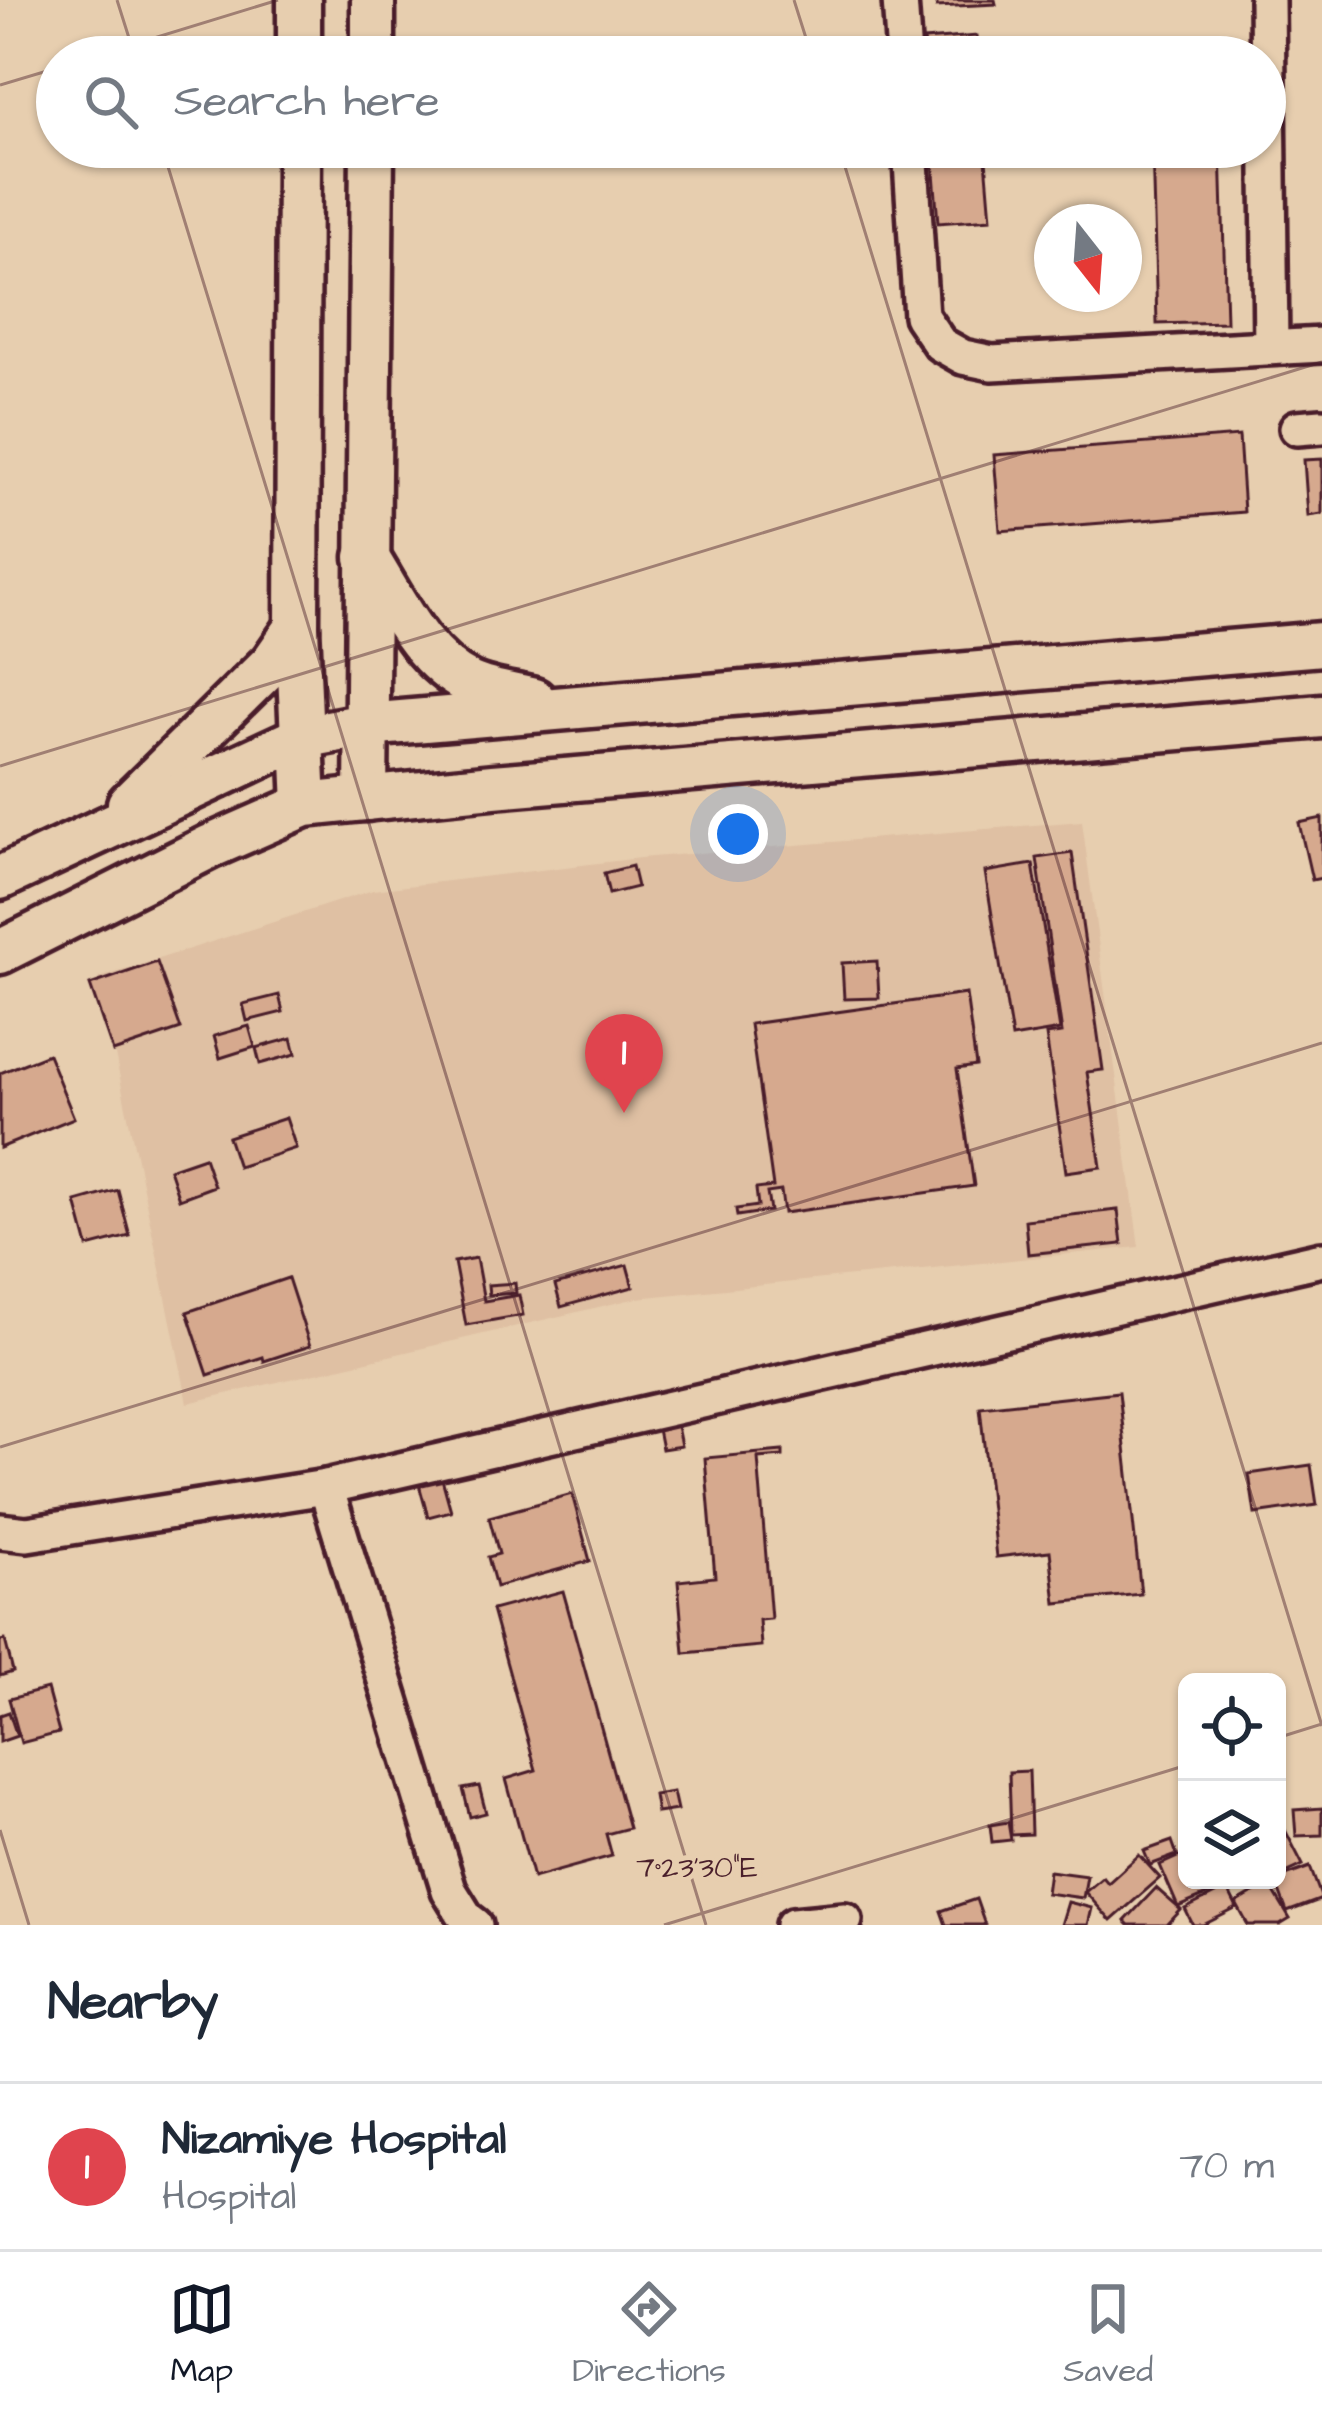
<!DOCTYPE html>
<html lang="en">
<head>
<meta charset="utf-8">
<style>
	:root { --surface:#fff; --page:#f6f6f7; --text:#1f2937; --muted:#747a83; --line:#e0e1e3; --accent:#111827 }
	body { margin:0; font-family:"Architects Daughter",sans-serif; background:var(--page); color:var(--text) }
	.controls { position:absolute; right:36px; bottom:36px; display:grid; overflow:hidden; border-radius:18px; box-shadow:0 3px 9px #0004 }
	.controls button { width:108px; height:108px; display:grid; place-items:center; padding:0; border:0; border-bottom:3px solid var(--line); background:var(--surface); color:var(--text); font:60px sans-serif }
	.compass { position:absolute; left:1034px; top:204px; width:108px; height:108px; border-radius:50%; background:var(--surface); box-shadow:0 3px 9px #0004; rotate:163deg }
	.you { position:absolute; left:738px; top:834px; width:42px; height:42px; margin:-30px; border:9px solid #fff; border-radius:50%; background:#1a73e8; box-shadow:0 0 0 18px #1a73e833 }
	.badge { display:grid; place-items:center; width:78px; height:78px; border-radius:50%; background:var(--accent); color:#fff; font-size:39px; font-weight:700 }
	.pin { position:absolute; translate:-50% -99px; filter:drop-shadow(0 3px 6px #0008) }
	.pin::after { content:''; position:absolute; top:63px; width:42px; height:36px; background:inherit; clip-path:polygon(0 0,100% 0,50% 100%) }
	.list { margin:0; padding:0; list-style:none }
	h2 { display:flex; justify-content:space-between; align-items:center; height:156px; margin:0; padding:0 48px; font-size:51px }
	h2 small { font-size:39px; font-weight:400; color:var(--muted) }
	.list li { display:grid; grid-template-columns:78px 1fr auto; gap:36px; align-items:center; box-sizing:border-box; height:168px; padding:0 48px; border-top:3px solid var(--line) }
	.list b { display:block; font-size:45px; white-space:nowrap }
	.list p { margin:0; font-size:39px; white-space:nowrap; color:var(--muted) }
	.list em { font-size:39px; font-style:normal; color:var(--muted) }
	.icon { flex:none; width:66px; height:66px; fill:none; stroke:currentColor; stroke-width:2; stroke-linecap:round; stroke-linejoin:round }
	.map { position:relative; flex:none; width:1322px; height:1925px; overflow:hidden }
	.search { position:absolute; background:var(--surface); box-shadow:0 3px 9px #0004; left:36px; right:36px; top:36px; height:132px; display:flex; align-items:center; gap:30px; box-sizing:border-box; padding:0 42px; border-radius:66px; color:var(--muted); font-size:45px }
	.sheet { height:324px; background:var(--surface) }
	nav { display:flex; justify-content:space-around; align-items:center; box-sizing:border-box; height:168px; border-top:3px solid var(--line); background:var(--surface); font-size:33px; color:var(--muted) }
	nav a { display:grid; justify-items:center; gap:6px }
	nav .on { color:var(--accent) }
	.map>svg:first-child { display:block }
	.built { fill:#dfc0a3 }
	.building { fill:#d6a98e; stroke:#4a1f2b; stroke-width:3 }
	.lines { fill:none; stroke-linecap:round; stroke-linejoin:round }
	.minor-casing { stroke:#4a1f2b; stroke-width:42 }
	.tertiary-casing { stroke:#4a1f2b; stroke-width:51 }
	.minor { stroke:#e7ceaf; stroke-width:33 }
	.tertiary { stroke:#e7ceaf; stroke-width:42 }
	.ticks { fill:none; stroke:#4a1f2b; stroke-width:3; stroke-opacity:0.45 }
	.ticks-label { font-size:30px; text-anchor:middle; fill:#4a1f2b; stroke:#e7ceaf; stroke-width:10; stroke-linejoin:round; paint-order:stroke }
</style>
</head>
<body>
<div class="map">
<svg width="1322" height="1925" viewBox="0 0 1322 1925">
	<rect width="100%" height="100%" fill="#e7ceaf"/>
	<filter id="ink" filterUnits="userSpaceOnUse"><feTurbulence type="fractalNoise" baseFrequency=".00833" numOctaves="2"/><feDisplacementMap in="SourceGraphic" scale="24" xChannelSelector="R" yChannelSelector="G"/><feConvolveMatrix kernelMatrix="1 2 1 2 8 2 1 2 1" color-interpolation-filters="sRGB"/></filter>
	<g filter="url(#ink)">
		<!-- built -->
		<polygon class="built" points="1082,821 1139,1247 637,1298 188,1403 99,978 373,890 640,858"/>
		<!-- building -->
		<g class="building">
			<polygon points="937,0 995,0 996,4 937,7"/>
			<polygon points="977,36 978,57 926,57 924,40"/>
			<polygon points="932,147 985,147 991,219 938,223"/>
			<polygon points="1152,147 1221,147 1226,322 1157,324"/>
			<polygon points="1239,436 1244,512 1000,531 994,455"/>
			<polygon points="1322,459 1322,514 1308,516 1304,460"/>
			<polygon points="1322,818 1322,878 1312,880 1299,823"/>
			<polygon points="1072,853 1103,1070 1087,1072 1101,1167 1066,1172 1046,1035 1062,1033 1037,858"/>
			<polygon points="1033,864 1060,1030 1012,1038 985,872"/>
			<polygon points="632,866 637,887 609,894 604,873"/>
			<polygon points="877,961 879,998 844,999 842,963"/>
			<polygon points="157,962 181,1029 113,1052 90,985"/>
			<polygon points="966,994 976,1066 957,1069 974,1186 784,1213 781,1191 767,1193 770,1211 737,1216 736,1209 758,1206 756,1189 773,1187 750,1024"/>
			<polygon points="279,995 283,1012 247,1021 243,1004"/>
			<polygon points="249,1026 255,1047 220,1058 214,1036"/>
			<polygon points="292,1038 296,1054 260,1064 256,1048"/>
			<polygon points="48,1054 74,1118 0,1148 0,1073"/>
			<polygon points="286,1118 296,1148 238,1167 228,1137"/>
			<polygon points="204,1157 214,1186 179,1199 169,1169"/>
			<polygon points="118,1190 130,1236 88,1247 76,1202"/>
			<polygon points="1118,1210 1122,1244 1028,1254 1025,1220"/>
			<polygon points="476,1258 484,1301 519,1295 523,1315 466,1325 454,1262"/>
			<polygon points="627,1265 633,1287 561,1307 555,1285"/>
			<polygon points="288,1278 310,1346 264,1361 263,1357 208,1375 187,1312"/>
			<polygon points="515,1283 516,1293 489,1295 488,1285"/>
			<polygon points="1119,1392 1141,1594 1056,1603 1050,1551 996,1557 980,1407"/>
			<polygon points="677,1426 681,1446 662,1449 658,1429"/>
			<polygon points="783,1451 783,1456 758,1458 771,1619 759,1620 761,1646 684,1653 678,1581 715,1577 705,1458"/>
			<polygon points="1311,1465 1317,1505 1255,1514 1249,1474"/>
			<polygon points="441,1475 451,1511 428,1517 418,1481"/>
			<polygon points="572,1494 590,1561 496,1587 488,1557 499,1554 489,1517"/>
			<polygon points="563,1591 629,1828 606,1834 612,1856 533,1878 506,1779 536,1770 492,1610"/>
			<polygon points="5,1640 13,1672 0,1676 0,1641"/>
			<polygon points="47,1689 59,1733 21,1743 9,1699"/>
			<polygon points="9,1712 17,1736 0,1742 0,1715"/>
			<polygon points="1029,1771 1031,1834 1011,1835 1009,1772"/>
			<polygon points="479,1786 486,1813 470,1817 463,1789"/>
			<polygon points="673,1792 677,1810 657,1813 654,1795"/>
			<polygon points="1322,1808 1322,1835 1296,1836 1294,1810"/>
			<polygon points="1008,1822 1011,1840 992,1842 990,1825"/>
			<polygon points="1284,1828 1303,1865 1277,1877 1277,1831"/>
			<polygon points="1172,1841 1177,1855 1150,1865 1144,1851"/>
			<polygon points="1139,1855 1160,1878 1111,1921 1085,1892 1103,1877 1108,1883"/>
			<polygon points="1180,1856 1183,1863 1187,1861 1187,1880 1231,1880 1233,1884 1178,1907 1160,1865"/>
			<polygon points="1310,1867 1322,1899 1287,1912 1275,1880"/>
			<polygon points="1049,1871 1087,1876 1083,1898 1046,1893"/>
			<polygon points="1269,1884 1290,1919 1280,1925 1248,1925 1236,1903"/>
			<polygon points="1156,1888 1181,1910 1167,1925 1129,1925 1125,1921"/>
			<polygon points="1227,1888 1237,1908 1203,1925 1193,1925 1185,1909"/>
			<polygon points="976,1899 985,1925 946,1925 941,1911"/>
			<polygon points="1068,1902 1092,1908 1088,1925 1061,1925"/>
		</g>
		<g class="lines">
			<!-- minor casing -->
			<g class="minor-casing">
				<g id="minor">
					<polyline points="900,0 904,57"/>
					<polyline points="1267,0 1271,347"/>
					<polyline points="910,147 921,316 940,344 963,357 992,363 1322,345"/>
					<polyline points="1297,428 1322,426"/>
					<polyline points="326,1487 1322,1259"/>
					<polyline points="0,1531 27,1534 326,1487 449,1890 467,1919 475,1925"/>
					<polyline points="793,1925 845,1920"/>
				</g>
			</g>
			<!-- tertiary casing -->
			<g class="tertiary-casing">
				<g id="tertiary">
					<polyline points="299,57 299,0"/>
					<polyline points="373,57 373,0"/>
					<polyline points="299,147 297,627 305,805"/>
					<path d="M367,557c28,44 53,102 102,126 19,9 45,12 65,17"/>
					<polyline points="366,799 372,147"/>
					<polyline points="129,804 272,663 297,627"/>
					<polyline points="0,878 302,737 366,725 1322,644"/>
					<polyline points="0,952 209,847 305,805 493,786 1322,716"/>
				</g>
			</g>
			<!-- minor -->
			<use href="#minor" class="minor"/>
			<!-- tertiary -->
			<use href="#tertiary" class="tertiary"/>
		</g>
	</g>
	<!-- ticks -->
	<path class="ticks" d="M117,0l18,57M794,0l18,57M92,57l186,-57M0,85l57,-17M162,147l544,1778M839,147l483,1579M0,766l1322,-404M0,1447l1322,-404M1277,1738l45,-14M0,1830l29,95M664,1925l523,-160"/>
	<g class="ticks-label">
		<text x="697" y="1877">7°23'30"E</text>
	</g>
</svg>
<div class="controls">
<button><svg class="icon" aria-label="locate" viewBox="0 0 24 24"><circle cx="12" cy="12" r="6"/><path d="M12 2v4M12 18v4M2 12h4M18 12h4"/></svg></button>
<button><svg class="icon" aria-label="layers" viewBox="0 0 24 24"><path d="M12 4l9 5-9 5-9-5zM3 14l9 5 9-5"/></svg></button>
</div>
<svg class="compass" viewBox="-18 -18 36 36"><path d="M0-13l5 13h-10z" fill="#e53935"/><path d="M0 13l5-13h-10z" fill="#747a83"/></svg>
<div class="you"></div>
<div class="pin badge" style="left:624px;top:1113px;background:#e0444e">1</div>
<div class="search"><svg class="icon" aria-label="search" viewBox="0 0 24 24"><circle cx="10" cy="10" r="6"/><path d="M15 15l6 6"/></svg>Search here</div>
</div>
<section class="sheet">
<h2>Nearby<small></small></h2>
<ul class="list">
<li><span class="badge" style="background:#e0444e">1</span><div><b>Nizamiye Hospital</b><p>Hospital</p></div><em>70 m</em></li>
</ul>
</section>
<nav>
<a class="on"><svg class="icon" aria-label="map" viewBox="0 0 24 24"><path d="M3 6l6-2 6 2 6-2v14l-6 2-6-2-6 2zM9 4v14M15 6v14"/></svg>Map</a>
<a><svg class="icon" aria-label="directions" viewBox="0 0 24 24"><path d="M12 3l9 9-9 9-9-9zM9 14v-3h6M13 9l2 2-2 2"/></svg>Directions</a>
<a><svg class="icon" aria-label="saved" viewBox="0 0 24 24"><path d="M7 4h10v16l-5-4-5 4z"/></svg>Saved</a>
</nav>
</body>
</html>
